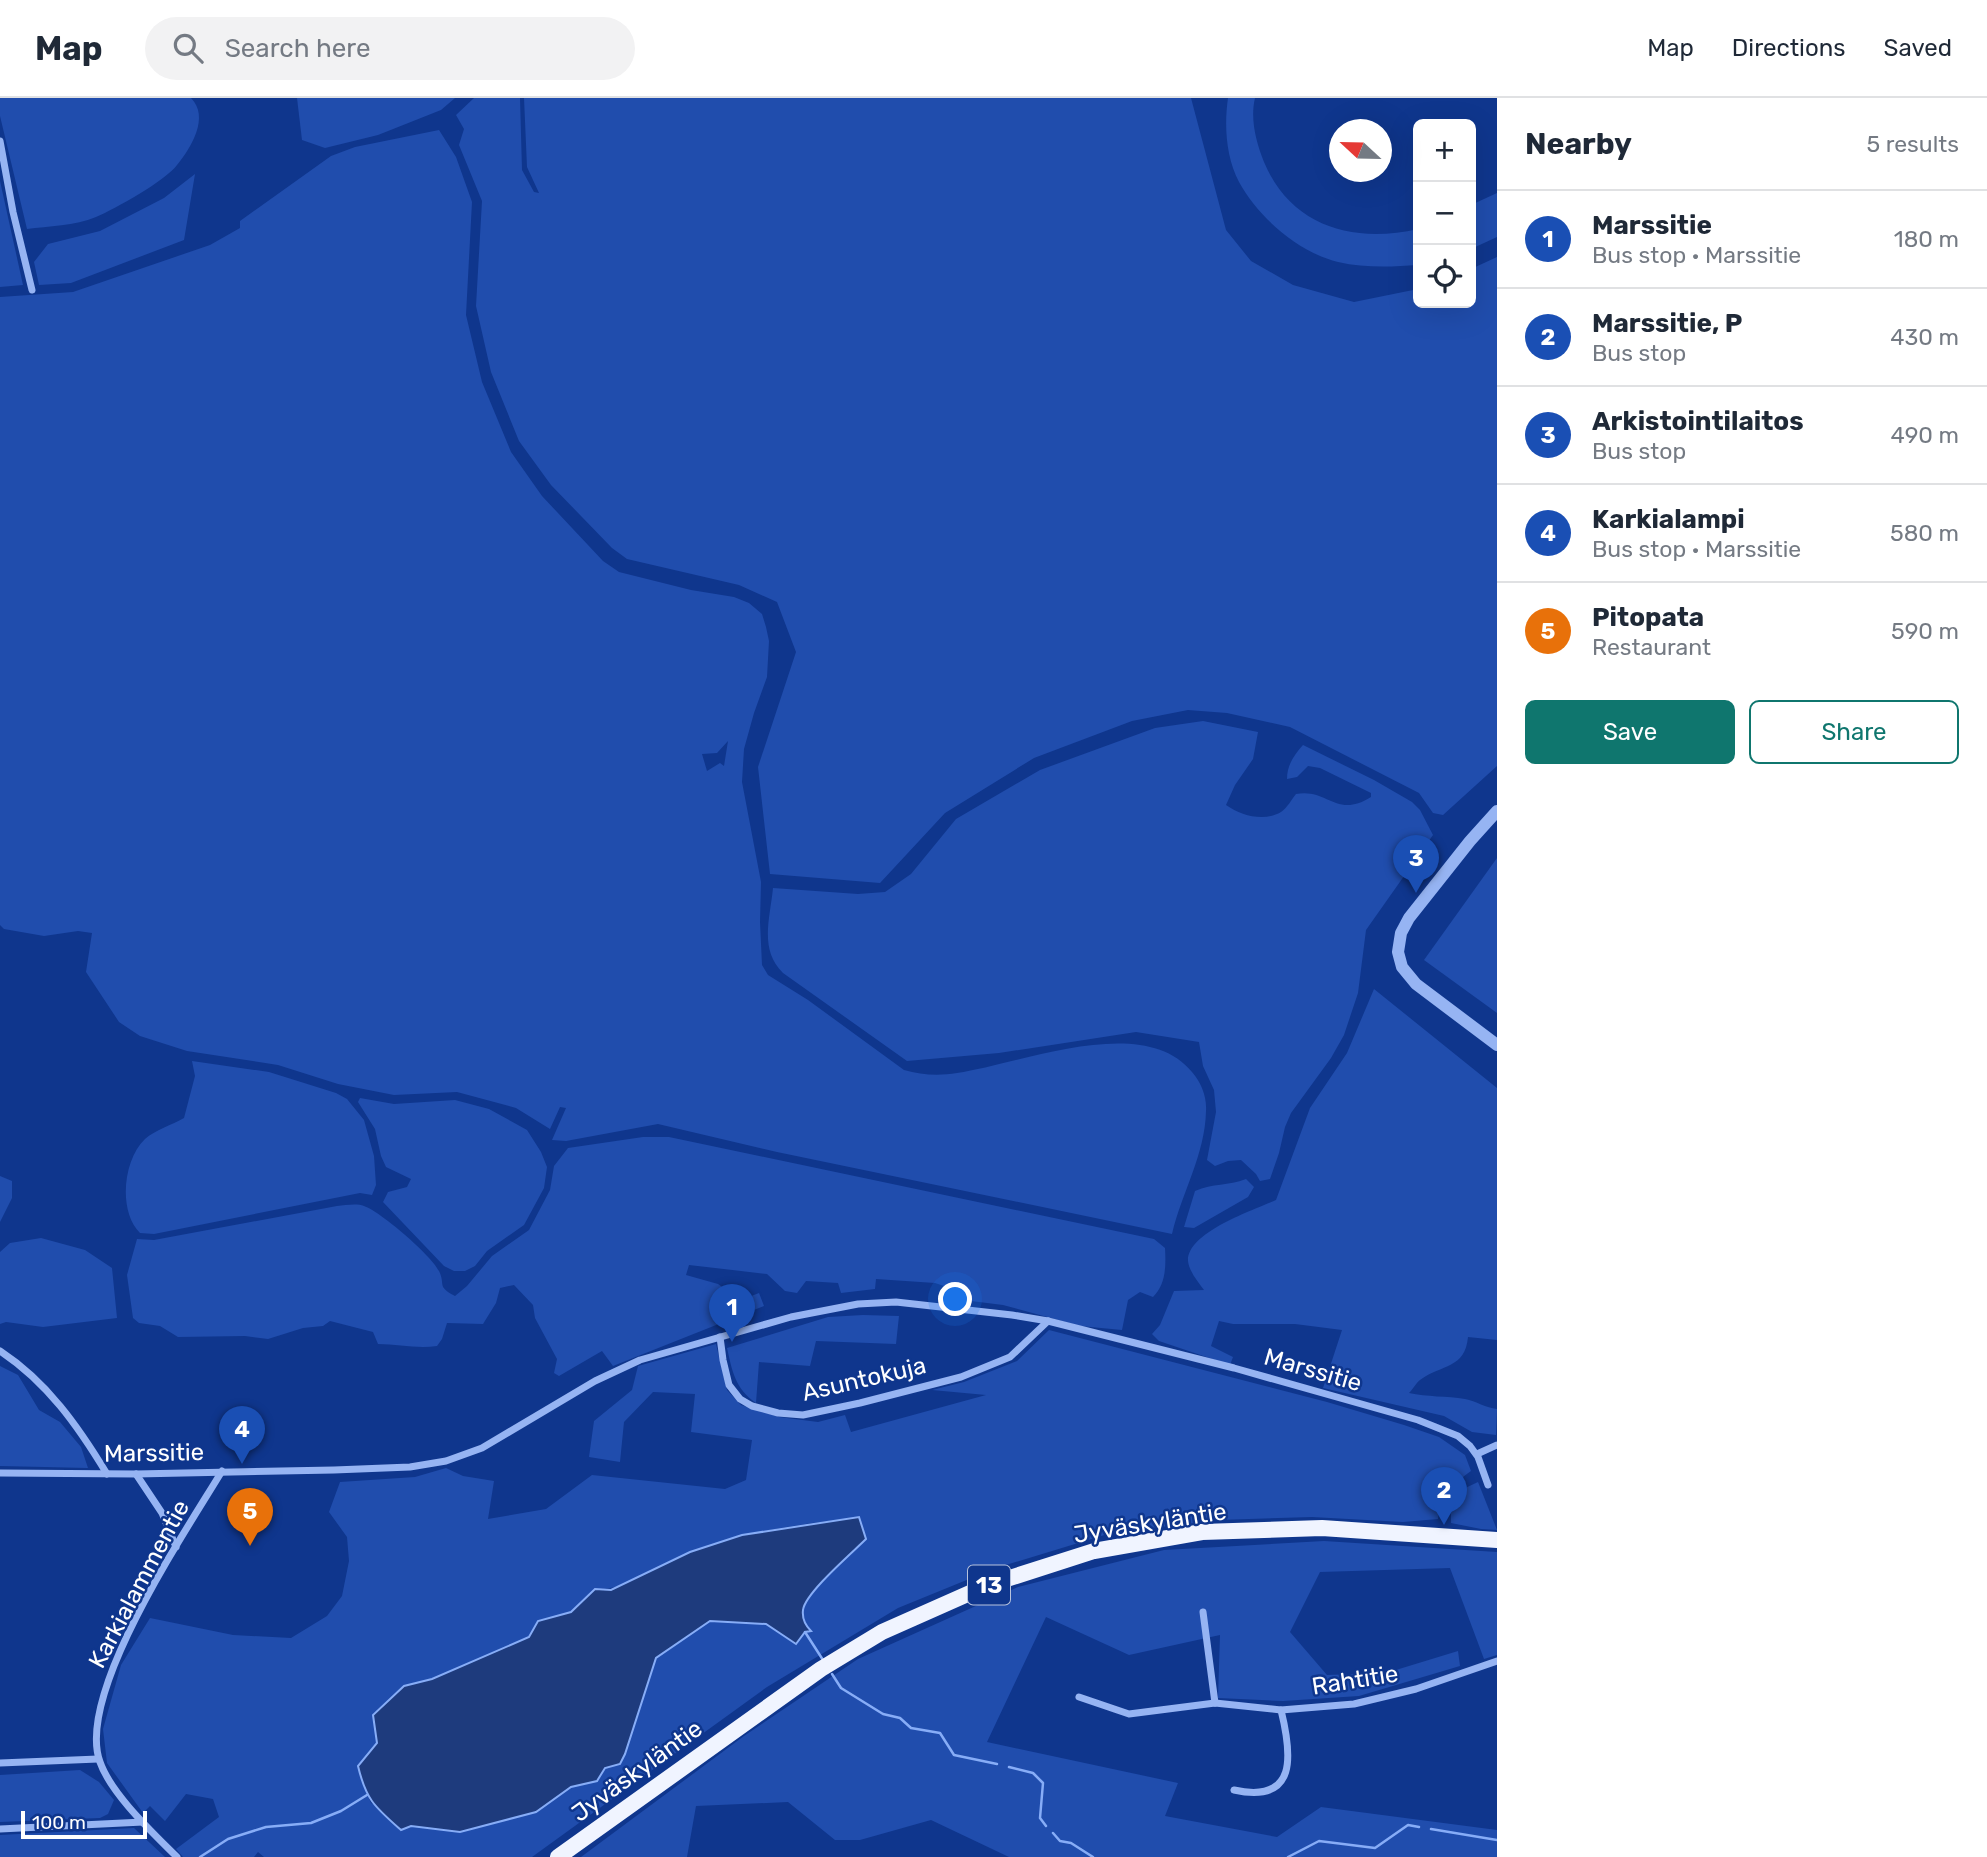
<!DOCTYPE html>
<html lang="en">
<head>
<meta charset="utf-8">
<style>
	:root { --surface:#fff; --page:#f2f2f3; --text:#1f2937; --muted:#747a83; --line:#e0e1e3; --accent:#0f766e }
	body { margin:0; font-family:Rubik,sans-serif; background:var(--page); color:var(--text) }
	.controls { position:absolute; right:21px; top:21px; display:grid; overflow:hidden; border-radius:10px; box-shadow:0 7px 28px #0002 }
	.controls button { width:63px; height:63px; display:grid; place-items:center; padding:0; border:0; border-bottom:2px solid var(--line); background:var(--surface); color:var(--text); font:35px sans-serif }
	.compass { position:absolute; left:1329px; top:21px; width:63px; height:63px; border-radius:50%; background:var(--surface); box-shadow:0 7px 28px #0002; rotate:292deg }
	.scale { position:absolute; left:21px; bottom:18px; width:126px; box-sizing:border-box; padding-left:7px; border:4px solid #fff; border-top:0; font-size:19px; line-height:24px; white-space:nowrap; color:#fff; -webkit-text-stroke:5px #0f368d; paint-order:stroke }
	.you { position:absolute; left:956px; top:1202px; width:24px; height:24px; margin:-18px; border:5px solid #fff; border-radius:50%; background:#1a73e8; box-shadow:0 0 0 10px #1a73e833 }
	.badge { display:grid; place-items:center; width:46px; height:46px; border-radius:50%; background:var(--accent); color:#fff; font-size:23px; font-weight:700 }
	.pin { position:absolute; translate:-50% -58px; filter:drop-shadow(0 2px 4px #0008) }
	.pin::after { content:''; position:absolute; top:37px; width:24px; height:21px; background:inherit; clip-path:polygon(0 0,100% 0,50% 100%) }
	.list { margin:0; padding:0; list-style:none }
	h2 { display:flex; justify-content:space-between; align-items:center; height:91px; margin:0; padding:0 28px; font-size:30px }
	h2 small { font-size:23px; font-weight:400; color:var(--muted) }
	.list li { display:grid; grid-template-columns:46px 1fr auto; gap:21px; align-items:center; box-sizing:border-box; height:98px; padding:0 28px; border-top:2px solid var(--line) }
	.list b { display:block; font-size:26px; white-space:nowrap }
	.list p { margin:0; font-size:23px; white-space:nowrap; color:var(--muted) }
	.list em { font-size:23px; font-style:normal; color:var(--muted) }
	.actions { display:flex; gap:14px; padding:21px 28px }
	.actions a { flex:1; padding:16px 0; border:2px solid var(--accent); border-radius:10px; text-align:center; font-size:24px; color:var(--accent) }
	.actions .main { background:var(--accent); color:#fff }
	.icon { flex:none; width:38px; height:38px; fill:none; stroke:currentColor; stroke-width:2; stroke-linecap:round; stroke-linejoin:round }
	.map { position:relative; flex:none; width:1497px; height:1759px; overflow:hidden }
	header { display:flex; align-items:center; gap:42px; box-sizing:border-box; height:98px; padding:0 35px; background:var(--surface); border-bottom:2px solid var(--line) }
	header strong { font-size:33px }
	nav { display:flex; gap:38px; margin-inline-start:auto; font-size:24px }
	.search { width:490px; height:63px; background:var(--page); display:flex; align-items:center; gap:18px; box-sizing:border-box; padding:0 24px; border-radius:38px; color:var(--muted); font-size:26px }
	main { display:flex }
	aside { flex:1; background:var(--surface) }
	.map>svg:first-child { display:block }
	.green { fill:#204dad; fill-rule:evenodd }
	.water { fill:#1e3b7d; stroke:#87adf7; stroke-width:2 }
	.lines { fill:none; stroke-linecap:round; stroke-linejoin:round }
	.stream { stroke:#87adf7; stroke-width:2.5 }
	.minor { stroke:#96b4f3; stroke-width:7 }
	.tertiary { stroke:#96b4f3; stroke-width:12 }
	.trunk { stroke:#f0f4ff; stroke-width:16 }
	.labels { text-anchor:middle; stroke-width:5; stroke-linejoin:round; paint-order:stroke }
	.shield { fill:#0f368d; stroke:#b7c3dd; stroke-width:2 }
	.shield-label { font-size:23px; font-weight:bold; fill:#fff }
	.street-label { font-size:24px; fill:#fff; stroke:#0f368d }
</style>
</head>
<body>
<header>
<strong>Map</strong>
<div class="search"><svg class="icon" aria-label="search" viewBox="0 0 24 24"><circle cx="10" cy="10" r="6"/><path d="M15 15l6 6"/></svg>Search here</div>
<nav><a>Map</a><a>Directions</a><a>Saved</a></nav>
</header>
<main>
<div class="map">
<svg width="1497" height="1759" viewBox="0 0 1497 1759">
	<rect width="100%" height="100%" fill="#0f368d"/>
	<!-- green -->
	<g class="green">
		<path d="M0,0h191c19,19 0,50 -14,67 -12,16 -62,44 -81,52 -21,9 -48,9 -69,12l-27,-113z"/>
		<polygon points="297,0 455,0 441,12 378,37 325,50 302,42"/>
		<polygon points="474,0 520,0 522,72 534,94 539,95 527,69 524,0 1191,0 1226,132 1251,163 1293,187 1354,204 1418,191 1418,205 1471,205 1471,171 1497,159 1497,668 1443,717 1433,715 1419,695 1290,629 1227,615 1188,612 1132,623 1034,660 945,715 880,785 770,776 758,669 796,554 777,504 739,487 627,461 612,450 551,387 519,343 491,274 476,208 482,103 459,47 464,31 456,17"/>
		<path d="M1228,0h27c-5,21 1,44 9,64 27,65 90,82 154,67v36c-27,2 -54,3 -80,-3 -40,-10 -79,-44 -99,-80 -13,-25 -15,-56 -11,-84z"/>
		<path d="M439,32l17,27 16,45 -6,113 16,67 29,70 31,44 61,65 16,11 72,18 43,7 15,6 13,11 4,13 3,14 -2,36 -13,36 -10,36 -2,33 19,100 -1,40 2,43 6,10 40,25 96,70c17,5 35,6 53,3 64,-9 186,-61 235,-1 9,10 15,25 14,39 -1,44 -24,81 -34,123l-395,-82 -119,-28 -92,17 -14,-1 14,-32 -6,-1 -10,22 -34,-21 -59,-16 -63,3 -56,-11 -60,-19 -91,-14 -47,-15 -21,-14 -33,-50 6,-39 -14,-2 -34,5 -40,-7 -4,-4v-628l73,-5 137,-47 30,-17v-7l91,-65 24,-9zM728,643l-4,25 -4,-3 -13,8 -5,-17 15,-1z"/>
		<polygon points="195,76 184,142 71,185 39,187 34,164 48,146 100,133 164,100"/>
		<polygon points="0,83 23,187 0,189"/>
		<polygon points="1497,95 1497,139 1471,151 1471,107"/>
		<path d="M1203,623l55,11 -5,27 -18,26 -9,20c16,11 38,17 55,7 6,-4 11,-13 15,-18 32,-6 40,25 75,3v-4l-51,-25 -12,-2 -11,11 -10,2c0,-14 7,-24 16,-34l71,35 38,22 8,8 13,25 -67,95 -8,63 -14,42 -13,23 -40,55 -6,14 -6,26 -9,26 -10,2 -4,-7 -15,-14 -13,1 -13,5 -8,-6 9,-48 -2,-22 -11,-24 -4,-24 -63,-10 -137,21 -92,8 -124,-88c-24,-24 -13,-54 -10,-85l85,6 27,-2 26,-18 45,-55 84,-49 115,-42z"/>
		<polygon points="1497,760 1497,915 1424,862"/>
		<path d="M1374,891l123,99v252l-29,-3c-3,32 -26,27 -48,43 -4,3 -7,9 -11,13 18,4 38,3 56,6 11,2 21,9 32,10l-1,26 -24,-3 -28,-16 -121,-28 19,-58 -47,-6h-62l-14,-3 -8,25 22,11 -3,8 -71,-24 -7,-7 8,-9 14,-34 30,-1c-6,-8 -15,-19 -16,-29 -1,-29 66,-51 88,-61l34,-92 37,-55z"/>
		<path d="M192,963l77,11 67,21 11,6 17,21 10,36 2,29 -4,10 -12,-2 -206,41 -14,-1c-22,-22 -17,-73 5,-94 10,-9 27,-14 39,-21l11,-42z"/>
		<polygon points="360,1000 394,1006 455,1002 489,1011 527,1032 541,1054 547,1069 544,1090 524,1127 487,1153 475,1168 465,1173 454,1173 444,1168 383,1104 388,1094 407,1089 411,1081 386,1069 381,1058 375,1031 358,1004"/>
		<path d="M643,1039h26l485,102 11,9c1,18 1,36 -12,49l-13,-5 -12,8 -6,30 -42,-4 -77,-21 -48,-6 -8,-12 -12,-4 -59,-4 -1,10 -34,4 -3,-10 -32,-2 -9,12 -12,-2 -18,-17 -78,-9 -3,10 32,9 23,16 18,-7 5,13 -151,60 -11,-15 -43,25 -5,-3 3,-14 -22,-41 -2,-13 -19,-20 -14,3 -4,15 -13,21 -36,-1 -5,16 -5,7c-20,3 -39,-2 -59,-2l-5,-12 -43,-11 -7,5 -20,2 -35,11 -23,-3 -67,1 -18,-11 -21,-3 -6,-5 -6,-43 10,-36 17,1 183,-34c9,-1 20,-3 27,0 17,6 67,49 75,65 7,14 -3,15 16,25l12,-10 25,-30 37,-26 21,-40 4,-24 14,-18z"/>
		<polygon points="0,1078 12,1083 12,1100 0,1124"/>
		<path d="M1246,1081l8,8 -6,10 -54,31 -10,-1 11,-36c18,-8 33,-5 51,-12z"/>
		<polygon points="41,1140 85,1152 112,1170 117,1220 43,1229 6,1224 0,1226 0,1154 10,1145"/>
		<path d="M863,1217l36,1 -3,28 -80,-3 -6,25 -51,-4 -3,41c-21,-14 -24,-33 -29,-55l101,-31z"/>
		<path d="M1049,1232l278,72 77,23 35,12 26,18 6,16c-19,14 -30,23 -33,48l-35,3 -91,-5 -94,3 -107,13 -115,35 -98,40 -131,79 -235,170h-268l-6,-5 -4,5h-71l-7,-8 43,-32 -6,-18 -27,-5 -21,27 -15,-15 -7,7 -36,-50 -4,-34 18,-64 29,-47 83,17 58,3 36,-22 15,-20 7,-35 -2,-24 -18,-25 11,-30 75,-5 31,-9 17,8 31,5 -6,38 58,-10 46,-34 133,14 21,-9 6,-40 -61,-8 4,-38 -42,-2 -29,30 -4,40 -31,-5 5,-36 38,-31 6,-24 78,-22 11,46 14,15 38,12 39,5 27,-7 6,17 135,-37 -54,-5 32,-8 53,-21zM859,1420l7,21c-14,14 -60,54 -63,71 -1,6 3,16 7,20l-5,2 -9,11 -30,-19 -56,-3 -54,37 -31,96 -5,10 -15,4 -8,13 -27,6 -34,25 -76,20 -49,-6 -40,-23 -9,-21 -4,-17 19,-22 27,-57 28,-7 97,-42 10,-16 32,-9 24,-23c33,2 65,-24 95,-36 48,-20 117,-31 169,-35z"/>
		<polygon points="0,1268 18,1277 39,1312 60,1324 81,1349 88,1370 0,1368"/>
		<polygon points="1478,1384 1497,1432 1481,1431 1451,1425 1451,1402 1461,1392"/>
		<polygon points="1324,1443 1497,1454 1497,1557 1484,1561 1450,1470 1320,1474 1290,1534 1327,1577 1386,1575 1458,1553 1460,1568 1359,1598 1283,1603 1218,1600 1220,1537 1129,1557 1046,1519 987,1644 1178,1685 1165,1718 1277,1739 1321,1709 1497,1732 1497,1759 1009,1759 931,1722 860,1742 835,1742 788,1704 696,1708 687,1759 581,1759 744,1638 858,1561 1018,1489 1164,1452"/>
		<polygon points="80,1672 99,1684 114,1702 108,1716 100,1720 0,1724 0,1677"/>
		<polygon points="134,1730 165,1759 0,1759 0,1737"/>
	</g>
	<!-- water -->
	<path class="water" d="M859,1419l7,22c-14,14 -61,54 -63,71 -1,8 3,16 8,21l-6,1 -9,12 -30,-20 -56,-3 -54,37 -31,96 -5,10 -15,4 -8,13 -26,6 -35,25 -76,20 -49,-6 -10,4c-26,-23 -35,-30 -43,-64l19,-23 -4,-28 31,-29 28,-7 97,-42 9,-16 33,-9 24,-23 16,1 79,-38 52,-17z"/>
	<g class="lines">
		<!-- stream -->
		<g class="stream">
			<polyline points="805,1534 823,1562"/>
			<polyline points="832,1576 841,1590 883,1616 900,1620 911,1630 940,1635 954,1657 997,1666"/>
			<polyline points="1009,1669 1033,1675 1043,1685 1040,1720 1046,1728"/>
			<polyline points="1431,1731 1497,1742"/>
			<polyline points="1053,1735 1060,1743 1071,1745 1093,1759"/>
			<polyline points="200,1759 228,1741 266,1729 311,1725 341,1713 367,1697"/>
			<polyline points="1288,1759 1319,1743 1375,1750 1408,1727 1419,1729"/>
		</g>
		<!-- minor -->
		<g class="minor">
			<polyline points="0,43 13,114 32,192"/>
			<polyline points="720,1239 723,1262 729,1287 740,1301 752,1308 778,1315 803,1317 860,1305 961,1279 1010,1259 1048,1223"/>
			<path d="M0,1253c47,31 78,75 107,123"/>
			<polyline points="1477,1356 1497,1347"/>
			<polyline points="0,1375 136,1376 334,1372 410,1369 446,1363 482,1350 595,1283 640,1262 791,1219 858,1206 896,1204 1012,1217 1048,1223 1234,1270 1418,1322 1458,1338 1470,1348 1478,1359 1488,1387"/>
			<polyline points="136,1376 162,1415 176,1449"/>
			<polyline points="1203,1514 1215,1605"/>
			<polyline points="1079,1599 1129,1616 1215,1605 1281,1612 1354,1606 1416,1591 1497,1563"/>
			<polyline points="0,1665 98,1661"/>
			<path d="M1234,1692c64,14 58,-35 47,-80"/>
			<polyline points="0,1731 143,1724"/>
			<path d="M177,1759c-24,-24 -66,-63 -77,-95 -25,-68 86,-231 122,-291"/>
		</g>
		<!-- tertiary -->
		<polyline class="tertiary" points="1497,713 1470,743 1409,820 1401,835 1398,854 1402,869 1416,886 1497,947"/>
		<!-- trunk -->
		<polyline class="trunk" points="558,1759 821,1571 882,1534 988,1487 1094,1453 1202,1434 1322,1430 1497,1442"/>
	</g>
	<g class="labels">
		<!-- shield labels -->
		<rect class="shield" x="968" y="1467.5" width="42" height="39" rx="5"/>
		<g class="shield-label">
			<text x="989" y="1495">13</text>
		</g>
		<!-- street labels -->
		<g class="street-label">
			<text transform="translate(1313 1272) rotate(16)" y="8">Marssitie</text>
			<text transform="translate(864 1281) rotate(-13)" y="8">Asuntokuja</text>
			<text transform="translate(154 1355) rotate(-1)" y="8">Marssitie</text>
			<text transform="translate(1150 1425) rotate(-9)" y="8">Jyväskyläntie</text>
			<text transform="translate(139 1486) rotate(-62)" y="8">Karkialammentie</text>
			<text transform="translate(1355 1582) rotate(-9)" y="8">Rahtitie</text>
			<text transform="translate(637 1673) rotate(-36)" y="8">Jyväskyläntie</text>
		</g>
	</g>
</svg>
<div class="controls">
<button>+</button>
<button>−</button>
<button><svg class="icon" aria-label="locate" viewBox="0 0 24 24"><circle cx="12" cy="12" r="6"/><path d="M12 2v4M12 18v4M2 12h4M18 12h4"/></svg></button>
</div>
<svg class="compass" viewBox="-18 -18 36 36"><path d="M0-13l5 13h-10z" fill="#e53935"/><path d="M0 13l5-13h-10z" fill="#747a83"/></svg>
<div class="scale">100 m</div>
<div class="you"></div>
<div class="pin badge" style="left:732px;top:1244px;background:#1a4fb4">1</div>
<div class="pin badge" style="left:1444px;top:1427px;background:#1a4fb4">2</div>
<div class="pin badge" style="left:1416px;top:795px;background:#1a4fb4">3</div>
<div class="pin badge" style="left:242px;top:1366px;background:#1a4fb4">4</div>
<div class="pin badge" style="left:250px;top:1448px;background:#e8710a">5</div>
</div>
<aside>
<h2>Nearby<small>5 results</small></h2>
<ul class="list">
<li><span class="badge" style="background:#1a4fb4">1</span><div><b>Marssitie</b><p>Bus stop · Marssitie</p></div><em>180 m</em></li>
<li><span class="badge" style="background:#1a4fb4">2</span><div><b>Marssitie, P</b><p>Bus stop</p></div><em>430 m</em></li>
<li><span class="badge" style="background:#1a4fb4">3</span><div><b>Arkistointilaitos</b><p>Bus stop</p></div><em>490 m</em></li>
<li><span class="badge" style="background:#1a4fb4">4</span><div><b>Karkialampi</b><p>Bus stop · Marssitie</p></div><em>580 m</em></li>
<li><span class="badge" style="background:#e8710a">5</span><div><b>Pitopata</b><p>Restaurant</p></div><em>590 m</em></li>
</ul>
<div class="actions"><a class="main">Save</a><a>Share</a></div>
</aside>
</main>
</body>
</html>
